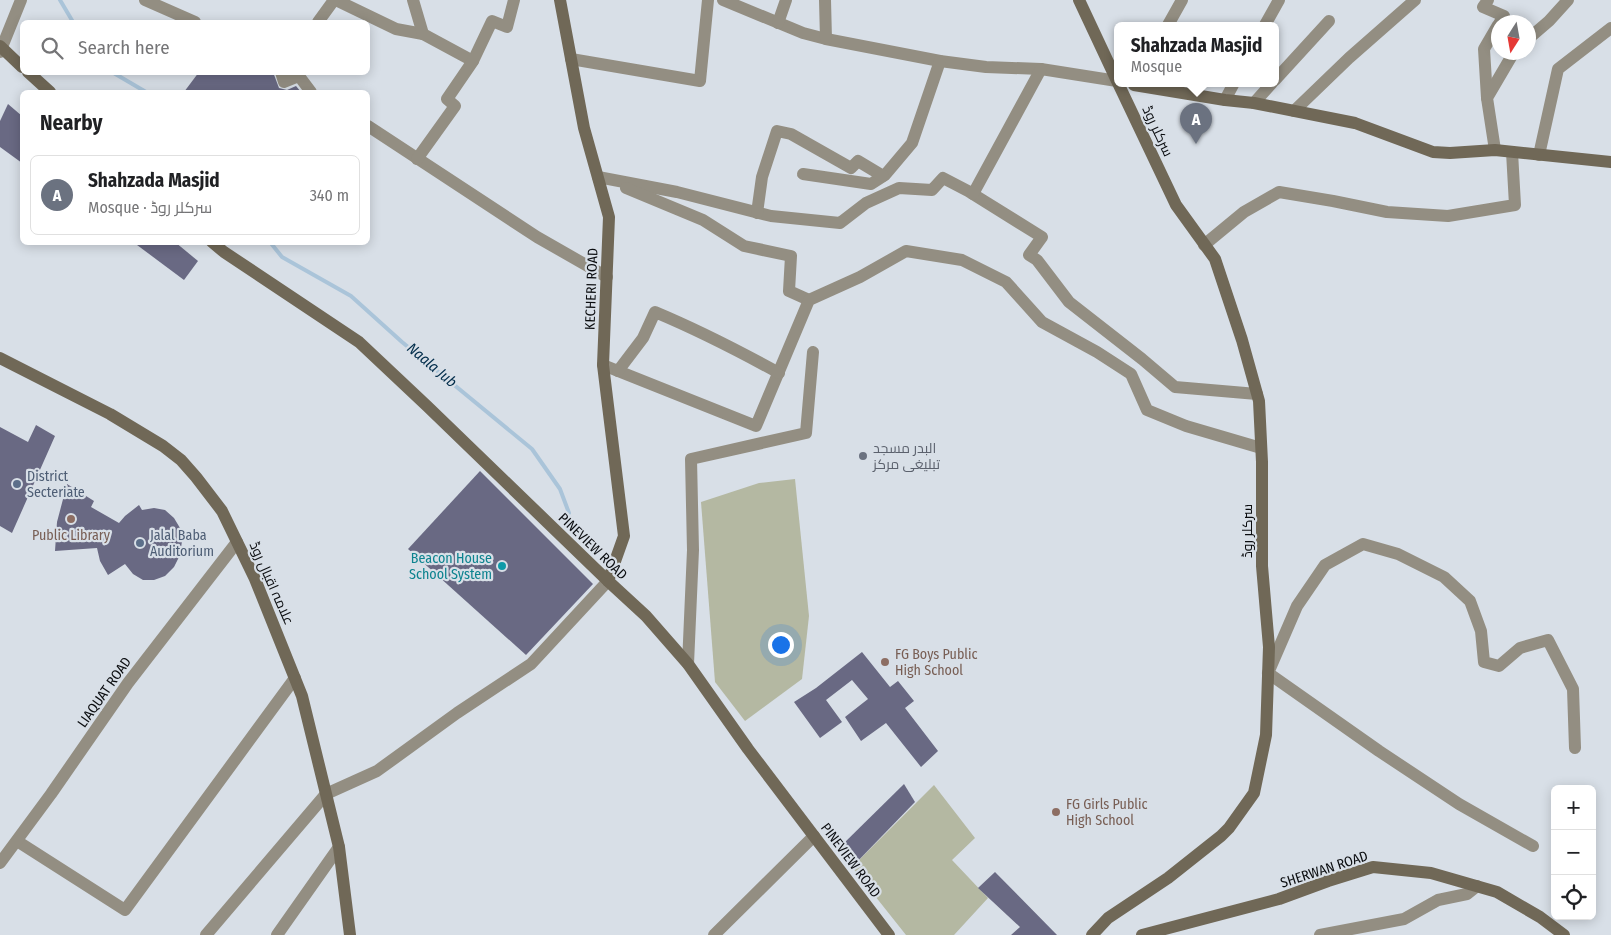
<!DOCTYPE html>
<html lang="en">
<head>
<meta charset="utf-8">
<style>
	:root { --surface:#fff; --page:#f6f6f6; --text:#202124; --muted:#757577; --line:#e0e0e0; --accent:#c23f85 }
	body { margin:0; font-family:"Fira Sans Condensed",Cairo,sans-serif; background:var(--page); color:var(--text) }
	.controls { position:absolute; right:15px; bottom:15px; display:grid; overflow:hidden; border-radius:8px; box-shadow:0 2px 12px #0003 }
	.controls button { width:45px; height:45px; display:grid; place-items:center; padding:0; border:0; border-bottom:1px solid var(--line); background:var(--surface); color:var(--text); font:25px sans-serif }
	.compass { position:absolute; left:1491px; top:15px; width:45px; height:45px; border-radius:50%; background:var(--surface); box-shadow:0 2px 12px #0003; rotate:191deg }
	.you { position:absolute; left:780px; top:644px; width:18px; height:18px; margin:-12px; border:4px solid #fff; border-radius:50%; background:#1a73e8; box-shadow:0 0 0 8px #1a73e833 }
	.badge { display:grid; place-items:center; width:32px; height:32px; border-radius:50%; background:var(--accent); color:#fff; font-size:16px; font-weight:700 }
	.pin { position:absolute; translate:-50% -41px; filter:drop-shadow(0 1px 2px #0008) }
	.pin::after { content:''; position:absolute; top:26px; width:18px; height:15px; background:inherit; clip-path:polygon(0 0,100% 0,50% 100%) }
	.popup { position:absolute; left:1114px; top:22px; width:165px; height:65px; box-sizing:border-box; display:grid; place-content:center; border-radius:8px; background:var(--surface); filter:drop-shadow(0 1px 4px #0005); font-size:16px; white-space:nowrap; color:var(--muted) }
	.popup b { font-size:19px; color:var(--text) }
	.popup::after { content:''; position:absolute; left:50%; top:100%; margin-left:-10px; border:10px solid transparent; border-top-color:var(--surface) }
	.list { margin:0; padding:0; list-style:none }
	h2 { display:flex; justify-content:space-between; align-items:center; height:65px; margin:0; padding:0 20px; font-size:21px }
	h2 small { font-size:16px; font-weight:400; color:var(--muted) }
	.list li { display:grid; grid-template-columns:32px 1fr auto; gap:15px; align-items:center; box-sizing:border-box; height:80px; margin:0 10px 10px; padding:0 10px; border:1px solid var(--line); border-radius:8px }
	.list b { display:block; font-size:19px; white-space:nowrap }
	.list p { margin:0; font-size:16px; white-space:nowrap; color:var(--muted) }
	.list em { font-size:16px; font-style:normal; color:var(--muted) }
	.icon { flex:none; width:28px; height:28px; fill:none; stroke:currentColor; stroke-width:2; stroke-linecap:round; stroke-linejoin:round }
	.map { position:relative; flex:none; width:1611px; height:935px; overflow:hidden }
	.search { position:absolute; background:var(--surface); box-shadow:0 2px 12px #0003; left:20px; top:20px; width:350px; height:55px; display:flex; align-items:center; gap:12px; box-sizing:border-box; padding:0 18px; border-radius:8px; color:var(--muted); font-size:19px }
	.panel { position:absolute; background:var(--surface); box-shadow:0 2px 12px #0003; left:20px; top:90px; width:350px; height:155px; border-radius:8px }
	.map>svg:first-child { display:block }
	.green { fill:#b4b8a2 }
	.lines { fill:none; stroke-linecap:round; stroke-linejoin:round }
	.stream { stroke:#aac4d9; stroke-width:4 }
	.building { fill:#696983 }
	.street { stroke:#938e82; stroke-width:12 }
	.secondary { stroke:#706857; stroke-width:12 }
	.worship-dot { fill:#6b7280; stroke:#d8dfe7; stroke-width:2 }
	.service-dot { fill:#5c6f8a; stroke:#d8dfe7; stroke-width:2 }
	.education-dot { fill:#8d6e63; stroke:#d8dfe7; stroke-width:2 }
	.culture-dot { fill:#0f9aa8; stroke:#d8dfe7; stroke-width:2 }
	.labels { text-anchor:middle; stroke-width:4.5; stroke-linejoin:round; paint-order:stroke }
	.street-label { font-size:14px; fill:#0b0d10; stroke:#d8dfe7 }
	.worship-label { font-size:14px; fill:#5b616d; stroke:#d8dfe7; text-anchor:start }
	.service-label { font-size:14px; fill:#4e5e75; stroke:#d8dfe7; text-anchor:start }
	.education-label { font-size:14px; fill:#785e54; stroke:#d8dfe7; text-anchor:start }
	.culture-label { font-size:14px; fill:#0d838f; stroke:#d8dfe7; text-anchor:end }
	.water-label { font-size:15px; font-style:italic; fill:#002c4a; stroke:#d8dfe7 }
</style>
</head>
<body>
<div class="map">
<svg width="1611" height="935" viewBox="0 0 1611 935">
	<rect width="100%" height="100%" fill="#d8dfe7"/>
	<!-- green -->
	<g class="green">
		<polygon points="795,479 809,616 802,679 745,721 715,682 701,502 759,483"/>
		<polygon points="934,785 975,838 952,860 988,898 954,935 906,935 852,867"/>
	</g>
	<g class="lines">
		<!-- stream -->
		<g class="stream">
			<polyline points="60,0 73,22"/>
			<polyline points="112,72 146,92"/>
			<polyline points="270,242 282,257 351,296 402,342 532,449 560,489 569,513"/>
		</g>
	</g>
	<!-- building -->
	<g class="building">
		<polygon points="199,72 273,72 279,88 287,90 296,86 301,92 184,92"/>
		<polygon points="8,104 22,116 22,163 0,147 0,121"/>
		<polygon points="133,242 175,242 198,261 184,280"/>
		<polygon points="36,425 55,436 12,533 0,526 0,427 28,442"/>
		<polygon points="480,471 593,584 526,655 408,549"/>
		<polygon points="67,484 94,501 91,507 119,523 125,516 139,505 142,510 154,508 165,510 174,518 180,528 182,541 180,555 174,567 165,576 154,580 143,580 133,574 125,564 108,575 100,561 97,548 55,551 57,522"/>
		<polygon points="862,652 890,687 898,681 914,701 905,708 938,751 921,767 886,723 861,741 845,717 868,699 852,680 826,700 842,722 820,738 794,702 816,688"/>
		<polygon points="904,784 915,802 852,867 838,849"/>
		<polygon points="995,872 1057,935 1011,935 1020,927 978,888"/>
	</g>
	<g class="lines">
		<!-- street -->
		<g class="street">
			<polyline points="145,0 195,22"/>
			<polyline points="336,0 396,29 423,34"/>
			<polyline points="413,0 423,34 473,61"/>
			<polyline points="723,0 803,33 826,39 940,61 986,67 1041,69 1117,81"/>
			<polyline points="825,0 826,39"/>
			<polyline points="1488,0 1483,7 1504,16 1500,22"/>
			<polyline points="318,22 334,0"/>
			<polyline points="778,23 786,0"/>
			<polyline points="1168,25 1182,0"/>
			<polyline points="1265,25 1279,0"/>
			<polyline points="1528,39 1549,21 1568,0"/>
			<polyline points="0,52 21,0"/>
			<polyline points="571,59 700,81 708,0"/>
			<polyline points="281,72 284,82 299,76 311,92"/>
			<polyline points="1275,80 1329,21"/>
			<polyline points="1487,98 1484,49 1498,25"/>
			<polyline points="1225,100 1234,83"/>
			<polyline points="1254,103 1272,83"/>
			<polyline points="1294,111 1349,58 1415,0"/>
			<polyline points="368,126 537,237 607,277"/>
			<polyline points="1495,150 1487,98 1514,52"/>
			<polyline points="1539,155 1558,69 1611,28"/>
			<polyline points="417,159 455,106 447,99 473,61 492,21 507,27 514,0"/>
			<polyline points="803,174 871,184 885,175 912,143 940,61"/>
			<polyline points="598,177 677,192 771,216 840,223 866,203 899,188 932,190 943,178 968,191 1042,237 1029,255 1037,260 1069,302 1142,359 1175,387 1257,394"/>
			<polyline points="626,188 703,220 744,246 791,256 789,291 809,300"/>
			<polyline points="973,194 1041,69"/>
			<polyline points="757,213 762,177 777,131 791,134 851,168 858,161 883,176"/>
			<polyline points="1204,245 1244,212 1279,192 1333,201 1387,212 1448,216 1515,205 1512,152"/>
			<polyline points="603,365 756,426 809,300 860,277 906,251 962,260 1006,282 1042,322 1097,352 1131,374 1147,410 1186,426 1261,448"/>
			<path d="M618,371l25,-33 12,-26c43,18 84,39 124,61"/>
			<polyline points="688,664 693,550 691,459 806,433 813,352"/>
			<polyline points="17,841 125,910 295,678"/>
			<polyline points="1533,846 1459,804 1379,751 1268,673 1297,606 1325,565 1363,544 1398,554 1444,577 1470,601 1481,631 1484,662 1499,666 1520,648 1548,640 1573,689 1575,748"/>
			<polyline points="0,863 51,794 128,683 237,542"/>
			<polyline points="206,935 326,794 377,771 457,713 531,664 608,581"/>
			<polyline points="277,935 339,847"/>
			<polyline points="714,935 814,836"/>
			<polyline points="1320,935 1404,919 1438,900 1467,894 1477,886"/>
		</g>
		<!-- secondary -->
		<g class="secondary">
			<polyline points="560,0 584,128 609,217 603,365 624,536 608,581"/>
			<polyline points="1079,0 1117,81"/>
			<polyline points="0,46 22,67"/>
			<polyline points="28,72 50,92"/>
			<polyline points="1134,85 1225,100 1254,103 1355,123 1433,152 1450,153 1495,150 1611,162"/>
			<polyline points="212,242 224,252 359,342 427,406 608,581 646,616 688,664 748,749 889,935"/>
			<polyline points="0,358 110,414 163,446 181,460 196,477 222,511 255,579 302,696 339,847 350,935"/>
			<polyline points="1092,935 1108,918 1168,878 1221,836 1229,828 1254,793 1266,735 1269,647 1262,566 1262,462 1259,401 1242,340 1215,259 1176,205 1118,83"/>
			<polyline points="1142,935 1279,899 1328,881 1373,867 1431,873 1497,892 1540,917 1564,935"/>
		</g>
	</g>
	<!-- markers -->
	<circle class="worship-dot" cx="863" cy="456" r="5"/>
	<g class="service-dot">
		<circle cx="17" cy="484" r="5"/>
		<circle cx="140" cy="543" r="5"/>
	</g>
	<g class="education-dot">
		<circle cx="71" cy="519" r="5"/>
		<circle cx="885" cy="662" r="5"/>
		<circle cx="1056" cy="812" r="5"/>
	</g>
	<circle class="culture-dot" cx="502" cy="566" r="5"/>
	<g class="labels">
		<!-- street labels -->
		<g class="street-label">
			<text transform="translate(1158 131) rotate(65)" y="5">سرکلر روڈ</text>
			<text transform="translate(591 289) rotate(-88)" y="5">KECHERI ROAD</text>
			<text transform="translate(1247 531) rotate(-90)" y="5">سرکلر روڈ</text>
			<text transform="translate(593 546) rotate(44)" y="5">PINEVIEW ROAD</text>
			<text transform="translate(272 583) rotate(66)" y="5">علامہ اقبال روڈ</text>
			<text transform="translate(104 692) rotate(-55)" y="5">LIAQUAT ROAD</text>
			<text transform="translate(851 860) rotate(53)" y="5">PINEVIEW ROAD</text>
			<text transform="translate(1324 869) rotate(-18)" y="5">SHERWAN ROAD</text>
		</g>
		<!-- worship labels -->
		<g class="worship-label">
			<text x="873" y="453">البدر مسجد<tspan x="873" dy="16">تبلیغی مرکز</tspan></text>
		</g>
		<!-- service labels -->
		<g class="service-label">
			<text x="27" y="481">District<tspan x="27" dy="16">Secteriate</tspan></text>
			<text x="150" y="540">Jalal Baba<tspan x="150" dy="16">Auditorium</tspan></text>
		</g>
		<!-- education labels -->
		<g class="education-label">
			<text x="71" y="540" text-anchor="middle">Public Library</text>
			<text x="895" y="659">FG Boys Public<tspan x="895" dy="16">High School</tspan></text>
			<text x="1066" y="809">FG Girls Public<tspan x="1066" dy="16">High School</tspan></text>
		</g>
		<!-- culture labels -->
		<g class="culture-label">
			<text x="492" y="563">Beacon House<tspan x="492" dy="16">School System</tspan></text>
		</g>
		<!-- water labels -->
		<g class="water-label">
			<text transform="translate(432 365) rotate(40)" y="5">Naala Jub</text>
		</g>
	</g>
</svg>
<div class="controls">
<button>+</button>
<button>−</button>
<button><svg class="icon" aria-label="locate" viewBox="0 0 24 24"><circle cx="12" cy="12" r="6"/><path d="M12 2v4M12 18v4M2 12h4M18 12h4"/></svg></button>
</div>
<svg class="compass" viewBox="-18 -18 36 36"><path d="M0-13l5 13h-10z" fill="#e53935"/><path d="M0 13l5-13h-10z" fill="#757577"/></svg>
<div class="you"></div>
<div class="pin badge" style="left:1196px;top:144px;background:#6b7280">A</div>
<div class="popup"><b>Shahzada Masjid</b>Mosque</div>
<div class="search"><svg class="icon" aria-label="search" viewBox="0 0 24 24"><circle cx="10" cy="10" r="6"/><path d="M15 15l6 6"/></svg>Search here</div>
<section class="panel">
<h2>Nearby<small></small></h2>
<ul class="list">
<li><span class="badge" style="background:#6b7280">A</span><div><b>Shahzada Masjid</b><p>Mosque · سرکلر روڈ</p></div><em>340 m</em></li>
</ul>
</section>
</div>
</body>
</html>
